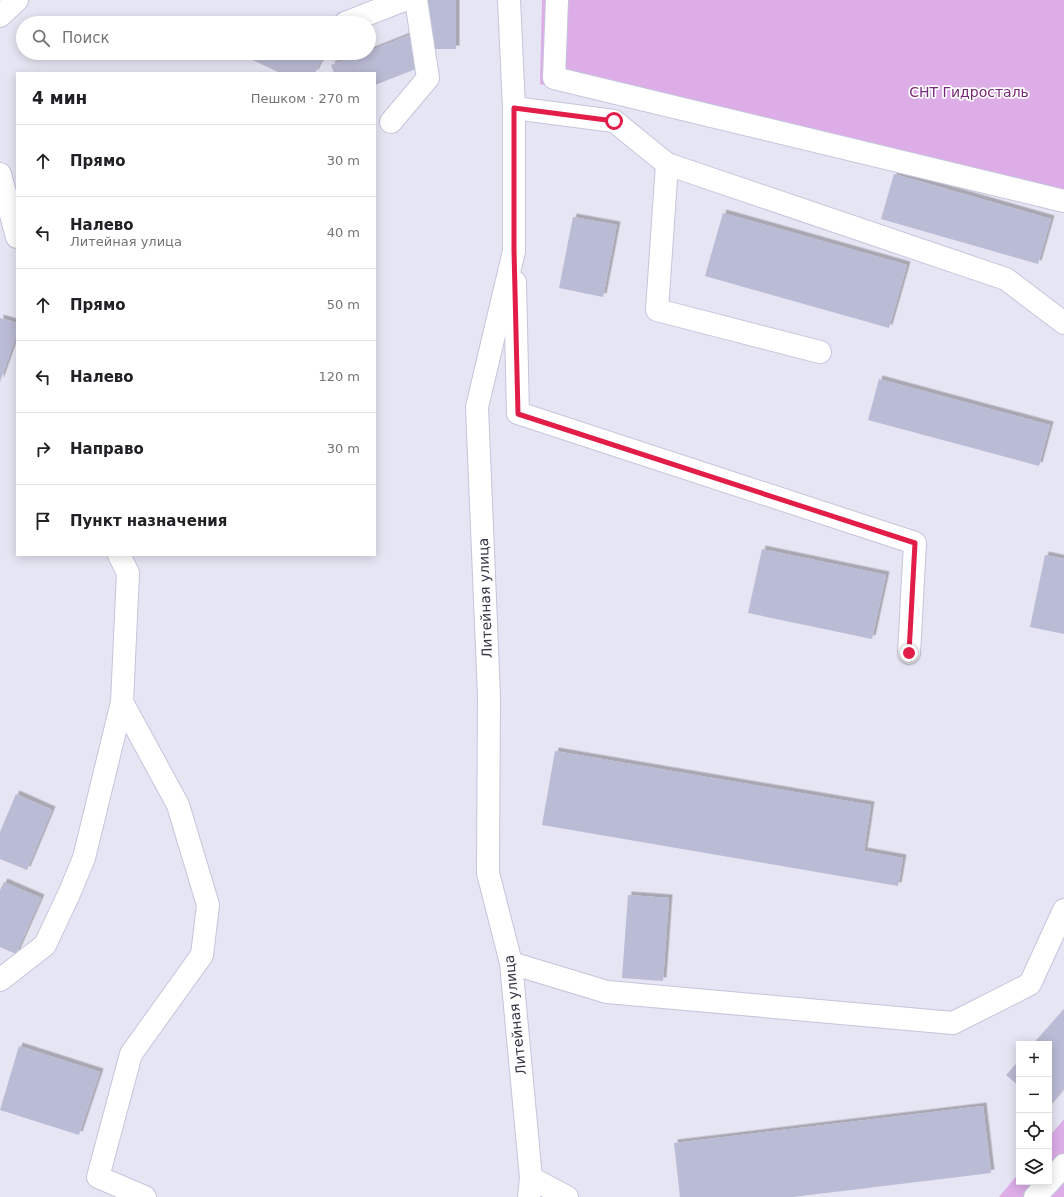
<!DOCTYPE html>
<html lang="ru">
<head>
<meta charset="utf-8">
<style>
	:root { --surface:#fff; --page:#f6f6f6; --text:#202124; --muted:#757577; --line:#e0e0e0 }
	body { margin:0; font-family:"DejaVu Sans",sans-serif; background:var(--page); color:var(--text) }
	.controls { position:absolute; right:12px; bottom:12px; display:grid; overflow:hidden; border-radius:0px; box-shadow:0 2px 10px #0003 }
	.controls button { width:36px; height:36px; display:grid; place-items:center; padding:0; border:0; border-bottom:1px solid var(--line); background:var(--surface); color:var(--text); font:20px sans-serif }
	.stop { position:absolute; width:12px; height:12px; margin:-9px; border:3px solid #e11d48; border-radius:50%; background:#fff }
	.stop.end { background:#e11d48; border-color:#fff; box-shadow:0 1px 4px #0008 }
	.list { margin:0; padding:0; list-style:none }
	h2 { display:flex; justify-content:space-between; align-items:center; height:52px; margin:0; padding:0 16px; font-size:17px }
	h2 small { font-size:13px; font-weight:400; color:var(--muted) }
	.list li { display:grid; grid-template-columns:26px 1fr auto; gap:12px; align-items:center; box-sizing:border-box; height:72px; padding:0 16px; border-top:1px solid var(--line) }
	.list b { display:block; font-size:15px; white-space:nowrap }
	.list p { margin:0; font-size:13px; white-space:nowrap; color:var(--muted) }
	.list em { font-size:13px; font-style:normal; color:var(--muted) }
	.icon { flex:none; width:22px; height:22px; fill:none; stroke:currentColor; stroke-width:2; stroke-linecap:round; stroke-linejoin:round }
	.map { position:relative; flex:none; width:1064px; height:1197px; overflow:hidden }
	.search { position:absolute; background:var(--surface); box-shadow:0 2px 10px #0003; left:16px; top:16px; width:360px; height:44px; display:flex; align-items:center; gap:10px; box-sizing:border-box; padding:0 14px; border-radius:22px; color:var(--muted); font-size:15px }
	.panel { position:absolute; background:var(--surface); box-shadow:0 2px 10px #0003; left:16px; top:72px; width:360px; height:484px; border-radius:0px }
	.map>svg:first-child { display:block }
	.green { fill:#ddade8 }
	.building { fill:#babbd4; filter:url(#shadow) }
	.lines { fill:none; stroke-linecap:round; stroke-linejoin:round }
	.minor-casing { stroke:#c5c5dc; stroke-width:24 }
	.minor { stroke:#fff; stroke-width:22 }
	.route { stroke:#e11d48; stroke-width:5 }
	.labels { text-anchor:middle; stroke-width:3.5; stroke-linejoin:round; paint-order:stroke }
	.park-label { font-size:14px; fill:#762777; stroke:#fff }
	.street-label { font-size:14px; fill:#353545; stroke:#fff }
</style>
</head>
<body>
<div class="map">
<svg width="1064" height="1197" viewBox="0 0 1064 1197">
	<defs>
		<filter id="shadow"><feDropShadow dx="3.5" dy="-3.5" stdDeviation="0" flood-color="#0004"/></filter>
	</defs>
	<rect width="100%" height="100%" fill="#e6e5f3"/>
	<!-- green -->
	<g class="green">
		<polygon points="542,0 1064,0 1064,210 540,84"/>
		<polygon points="1064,1119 1064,1197 999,1197 1019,1173 1019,1182 1049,1182 1049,1137"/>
	</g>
	<!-- building -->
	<g class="building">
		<polygon points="425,0 456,0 456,49 426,49"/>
		<polygon points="409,35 421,67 375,85 375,73 334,73 331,65 363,53 369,53 369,51"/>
		<polygon points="238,53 310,53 322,59 315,73 280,73"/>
		<polygon points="894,174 1051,219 1038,264 881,219"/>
		<polygon points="723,213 907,265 889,328 705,276"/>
		<polygon points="573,217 617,225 603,297 559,288"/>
		<polygon points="0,318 17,323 17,334 0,382"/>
		<polygon points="879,379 1050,425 1039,466 868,420"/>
		<polygon points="762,549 886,575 872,639 748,613"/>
		<polygon points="1045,555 1064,559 1064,634 1030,627"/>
		<polygon points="555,751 871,805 864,851 903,858 898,886 542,825"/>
		<polygon points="16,794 52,810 27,870 0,859 0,832"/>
		<polygon points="4,882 41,898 16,954 0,947 0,890"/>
		<polygon points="628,895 669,898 663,981 622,978"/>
		<polygon points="1064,1009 1064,1089 1049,1107 1049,1044 1033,1044"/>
		<polygon points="19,1046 100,1072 79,1135 0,1110"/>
		<polygon points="1019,1061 1019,1086 1006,1075"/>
		<polygon points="983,1106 991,1173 793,1197 680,1197 674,1143"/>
	</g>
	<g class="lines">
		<!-- minor casing -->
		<g class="minor-casing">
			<g id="minor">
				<polyline points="509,0 514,108 514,251 477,407 489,696 488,873 511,963 531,1178 529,1197"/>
				<polyline points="557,0 554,78 1064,201"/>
				<polyline points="0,16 17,0"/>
				<polyline points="345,23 404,0"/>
				<polyline points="514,108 614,121 667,164 1006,279 1064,323"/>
				<polyline points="391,122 428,78 416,0"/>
				<polyline points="667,164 657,310 820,352"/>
				<polyline points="0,174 17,237"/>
				<polyline points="515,282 518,413 915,543 909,653"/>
				<polyline points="122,702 178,805 208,905 202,955 131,1054 98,1177 145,1197"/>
				<polyline points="511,963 607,992 953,1023 1030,984 1064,910"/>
				<polyline points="0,980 45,945 69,894 84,858 122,702 128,573 119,555"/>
				<polyline points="531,1178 567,1197"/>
				<polyline points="1049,1182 1064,1165"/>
				<polyline points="1035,1197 1049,1182"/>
			</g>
		</g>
		<!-- minor -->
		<use href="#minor" class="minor"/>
	</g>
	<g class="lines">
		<!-- route -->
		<polyline class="route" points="614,121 514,108 514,250 518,414 915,543 909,653"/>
	</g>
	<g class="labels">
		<!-- park labels -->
		<g class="park-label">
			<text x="969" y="97">СНТ Гидросталь</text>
		</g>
		<!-- street labels -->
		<g class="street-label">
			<text transform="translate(485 598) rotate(-92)" y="5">Литейная улица</text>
			<text transform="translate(515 1015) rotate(-96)" y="5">Литейная улица</text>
		</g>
	</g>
</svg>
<div class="controls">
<button>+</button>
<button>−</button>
<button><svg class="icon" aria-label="locate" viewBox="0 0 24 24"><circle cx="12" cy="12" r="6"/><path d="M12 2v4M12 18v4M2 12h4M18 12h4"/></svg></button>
<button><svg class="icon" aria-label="layers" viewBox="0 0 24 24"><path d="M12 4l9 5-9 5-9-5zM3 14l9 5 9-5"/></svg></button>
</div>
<div class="stop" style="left:614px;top:121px"></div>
<div class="stop end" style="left:909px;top:653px"></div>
<div class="search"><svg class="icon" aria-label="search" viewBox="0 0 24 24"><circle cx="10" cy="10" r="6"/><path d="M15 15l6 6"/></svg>Поиск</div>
<section class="panel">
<h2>4 мин<small>Пешком · 270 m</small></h2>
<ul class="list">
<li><svg class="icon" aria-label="ahead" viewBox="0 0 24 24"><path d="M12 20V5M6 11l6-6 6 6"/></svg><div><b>Прямо</b></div><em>30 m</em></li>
<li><svg class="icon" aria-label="left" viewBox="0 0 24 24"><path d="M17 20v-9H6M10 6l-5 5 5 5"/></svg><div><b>Налево</b><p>Литейная улица</p></div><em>40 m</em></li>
<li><svg class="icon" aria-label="ahead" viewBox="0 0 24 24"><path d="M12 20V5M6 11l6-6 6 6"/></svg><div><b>Прямо</b></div><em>50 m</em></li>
<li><svg class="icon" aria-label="left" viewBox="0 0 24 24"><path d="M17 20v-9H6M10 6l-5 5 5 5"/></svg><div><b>Налево</b></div><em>120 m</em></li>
<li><svg class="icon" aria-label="right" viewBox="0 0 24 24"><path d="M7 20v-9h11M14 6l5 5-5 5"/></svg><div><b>Направо</b></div><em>30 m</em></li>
<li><svg class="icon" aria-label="arrive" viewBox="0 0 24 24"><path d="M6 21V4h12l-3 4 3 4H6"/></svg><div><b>Пункт назначения</b></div></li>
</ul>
</section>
</div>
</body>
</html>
